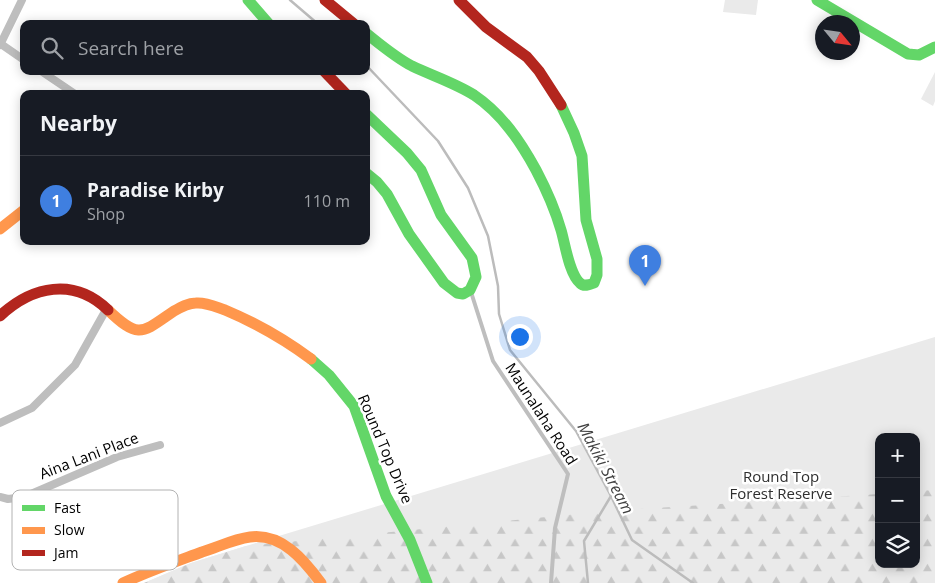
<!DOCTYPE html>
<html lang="en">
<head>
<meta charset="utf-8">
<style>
	:root { --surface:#171b24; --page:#242831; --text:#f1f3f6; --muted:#9ea1a6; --line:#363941; --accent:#8c9099 }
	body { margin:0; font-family:"Open Sans",sans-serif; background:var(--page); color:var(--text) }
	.controls { position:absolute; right:15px; bottom:15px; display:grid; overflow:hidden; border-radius:10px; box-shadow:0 2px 12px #0003 }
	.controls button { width:45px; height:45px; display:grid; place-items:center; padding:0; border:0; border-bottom:1px solid var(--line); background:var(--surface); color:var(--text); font:25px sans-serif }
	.compass { position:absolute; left:815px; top:15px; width:45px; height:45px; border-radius:50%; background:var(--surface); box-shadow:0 2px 12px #0003; rotate:119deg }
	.you { position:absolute; left:519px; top:336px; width:18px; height:18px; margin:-12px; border:4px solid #fff; border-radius:50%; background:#1a73e8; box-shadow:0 0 0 8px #1a73e833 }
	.badge { display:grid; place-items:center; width:32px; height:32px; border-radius:50%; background:var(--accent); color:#fff; font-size:16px; font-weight:700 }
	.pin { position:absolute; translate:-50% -41px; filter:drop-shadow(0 1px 2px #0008) }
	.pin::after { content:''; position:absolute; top:26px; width:18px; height:15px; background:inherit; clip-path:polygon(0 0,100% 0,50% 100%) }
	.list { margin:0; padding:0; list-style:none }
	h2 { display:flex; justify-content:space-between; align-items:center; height:65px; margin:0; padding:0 20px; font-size:21px }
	h2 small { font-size:16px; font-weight:400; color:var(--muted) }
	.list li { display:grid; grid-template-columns:32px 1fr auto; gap:15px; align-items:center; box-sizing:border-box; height:90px; padding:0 20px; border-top:1px solid var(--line) }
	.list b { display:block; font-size:19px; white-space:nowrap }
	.list p { margin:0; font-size:16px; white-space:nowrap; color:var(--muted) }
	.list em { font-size:16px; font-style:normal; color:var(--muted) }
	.icon { flex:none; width:28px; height:28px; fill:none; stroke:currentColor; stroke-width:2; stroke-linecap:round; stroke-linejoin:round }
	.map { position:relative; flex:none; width:935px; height:583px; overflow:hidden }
	.search { position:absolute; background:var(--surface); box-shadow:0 2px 12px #0003; left:20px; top:20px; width:350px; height:55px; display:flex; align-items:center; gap:12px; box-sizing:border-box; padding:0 18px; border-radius:10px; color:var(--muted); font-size:19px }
	.panel { position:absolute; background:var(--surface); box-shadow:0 2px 12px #0003; left:20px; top:90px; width:350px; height:155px; border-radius:10px }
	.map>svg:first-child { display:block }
	.green { fill:#eaeaea; fill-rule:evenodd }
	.forest { fill:url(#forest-firs) }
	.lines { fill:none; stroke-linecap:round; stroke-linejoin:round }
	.stream { stroke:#bcbcbc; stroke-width:2.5 }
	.lane { stroke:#bebebe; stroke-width:4 }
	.street { stroke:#bebebe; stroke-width:8 }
	.fast { stroke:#63d668; stroke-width:11 }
	.slow { stroke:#ff974d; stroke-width:11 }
	.jam { stroke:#b3261e; stroke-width:11 }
	.labels { text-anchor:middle; stroke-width:5; stroke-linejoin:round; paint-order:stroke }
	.street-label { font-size:15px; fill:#000; stroke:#fff }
	.park-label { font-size:15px; fill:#2f2f2f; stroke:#fff }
	.water-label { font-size:16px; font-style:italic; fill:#404040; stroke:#fff }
	.key { fill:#fff; stroke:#b2b2b2; stroke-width:1 }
	.key-label { font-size:14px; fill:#000 }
</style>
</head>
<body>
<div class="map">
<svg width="935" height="583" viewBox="0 0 935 583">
	<defs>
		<pattern id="forest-firs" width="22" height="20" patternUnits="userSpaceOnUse" patternTransform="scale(1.25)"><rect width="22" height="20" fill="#eaeaea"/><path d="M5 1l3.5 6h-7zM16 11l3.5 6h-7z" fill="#c7c7c7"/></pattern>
	</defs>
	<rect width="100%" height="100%" fill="#fff"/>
	<!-- green -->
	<g class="green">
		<polygon points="725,0 758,0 756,15 723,12"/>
		<polygon points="935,72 935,101 933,106 921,99"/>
		<path d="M935,337v246h-791l47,-20 55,-17zM879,437h37v127h-37z"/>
	</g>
	<!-- forest -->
	<polygon class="forest" points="935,490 935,583 144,583 191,563 246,546 608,511 879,494 879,564 916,564 916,491"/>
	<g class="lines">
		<!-- stream -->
		<g class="stream">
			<polyline points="290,0 318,24"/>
			<polyline points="366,65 438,141 468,188 488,236 498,286 499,314 510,350 576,431 611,496 632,540 693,583"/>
			<polyline points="588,583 584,541 611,496"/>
		</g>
		<!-- lane -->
		<polyline class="lane" points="471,292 493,361 568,474 555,528 551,583"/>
		<!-- street -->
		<g class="street">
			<polyline points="1,44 24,60"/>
			<polyline points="0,45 22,0"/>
			<polyline points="41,71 75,94"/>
			<polyline points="0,423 32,408 75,365 107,308"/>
			<polyline points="0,497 8,499 24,497 117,457 160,445"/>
		</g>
		<!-- fast -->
		<g class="fast">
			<polyline points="248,0 269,24"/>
			<polyline points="817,0 908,54 919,55 935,47"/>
			<path d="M366,33c15,12 29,24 46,33 21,10 43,17 62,29 28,19 46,46 62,75 10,19 19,39 25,60 4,13 8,44 19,53 4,4 9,2 14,0l3,-8v-16l-11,-39 -4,-64 -8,-23 -13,-28"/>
			<polyline points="366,114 407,153 421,170 441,215 472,258 476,277 470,290 463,294 457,293 444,283 409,234 387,194 377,182 366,173"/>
			<polyline points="311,359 329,375 354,406 386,496 410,540 427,583"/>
		</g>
		<!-- slow -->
		<g class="slow">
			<polyline points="0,229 24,210"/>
			<path d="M108,310c31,30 34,23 66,1 7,-4 14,-8 22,-8 10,-1 20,4 29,7 31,13 59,29 86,49"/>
			<path d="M123,583c26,-12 52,-21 79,-31 16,-5 32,-13 48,-15 32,-4 54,23 71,46"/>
		</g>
		<!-- jam -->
		<g class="jam">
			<polyline points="325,0 354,24"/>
			<polyline points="459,0 486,27 527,57 539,71 561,105"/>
			<polyline points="324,71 346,94"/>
			<path d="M0,316c32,-30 74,-39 108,-6"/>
		</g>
	</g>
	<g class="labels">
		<!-- street labels -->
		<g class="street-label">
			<text transform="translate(541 414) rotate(57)" y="5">Maunalaha Road</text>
			<text transform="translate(385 449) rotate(67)" y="5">Round Top Drive</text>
			<text transform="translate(89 456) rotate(-21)" y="5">Aina Lani Place</text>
		</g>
		<!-- park labels -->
		<g class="park-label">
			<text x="781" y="482">Round Top<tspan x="781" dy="17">Forest Reserve</tspan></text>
		</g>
		<!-- water labels -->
		<g class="water-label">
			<text transform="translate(606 468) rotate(62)" y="6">Makiki Stream</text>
		</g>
	</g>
	<!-- legend -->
	<rect x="12" y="490" width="166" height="80" rx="8" class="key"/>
	<rect x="22" y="505" width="23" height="6" fill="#63d668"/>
	<rect x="22" y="527" width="23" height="7" fill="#ff974d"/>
	<rect x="22" y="550" width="23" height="6" fill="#b3261e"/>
	<g class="key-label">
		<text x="54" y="513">Fast</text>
		<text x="54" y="535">Slow</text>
		<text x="54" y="558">Jam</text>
	</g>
</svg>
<div class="controls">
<button>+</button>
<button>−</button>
<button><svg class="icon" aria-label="layers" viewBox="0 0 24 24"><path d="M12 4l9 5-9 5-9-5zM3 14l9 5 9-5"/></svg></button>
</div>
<svg class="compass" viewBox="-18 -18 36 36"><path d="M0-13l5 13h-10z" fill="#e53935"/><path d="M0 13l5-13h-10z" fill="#9ea1a6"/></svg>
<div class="you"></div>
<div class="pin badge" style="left:645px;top:286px;background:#3f7fe0">1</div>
<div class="search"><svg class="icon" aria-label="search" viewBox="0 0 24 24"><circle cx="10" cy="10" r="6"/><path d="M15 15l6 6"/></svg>Search here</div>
<section class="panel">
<h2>Nearby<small></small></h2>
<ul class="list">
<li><span class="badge" style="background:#3f7fe0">1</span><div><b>Paradise Kirby</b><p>Shop</p></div><em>110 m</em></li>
</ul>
</section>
</div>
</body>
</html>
